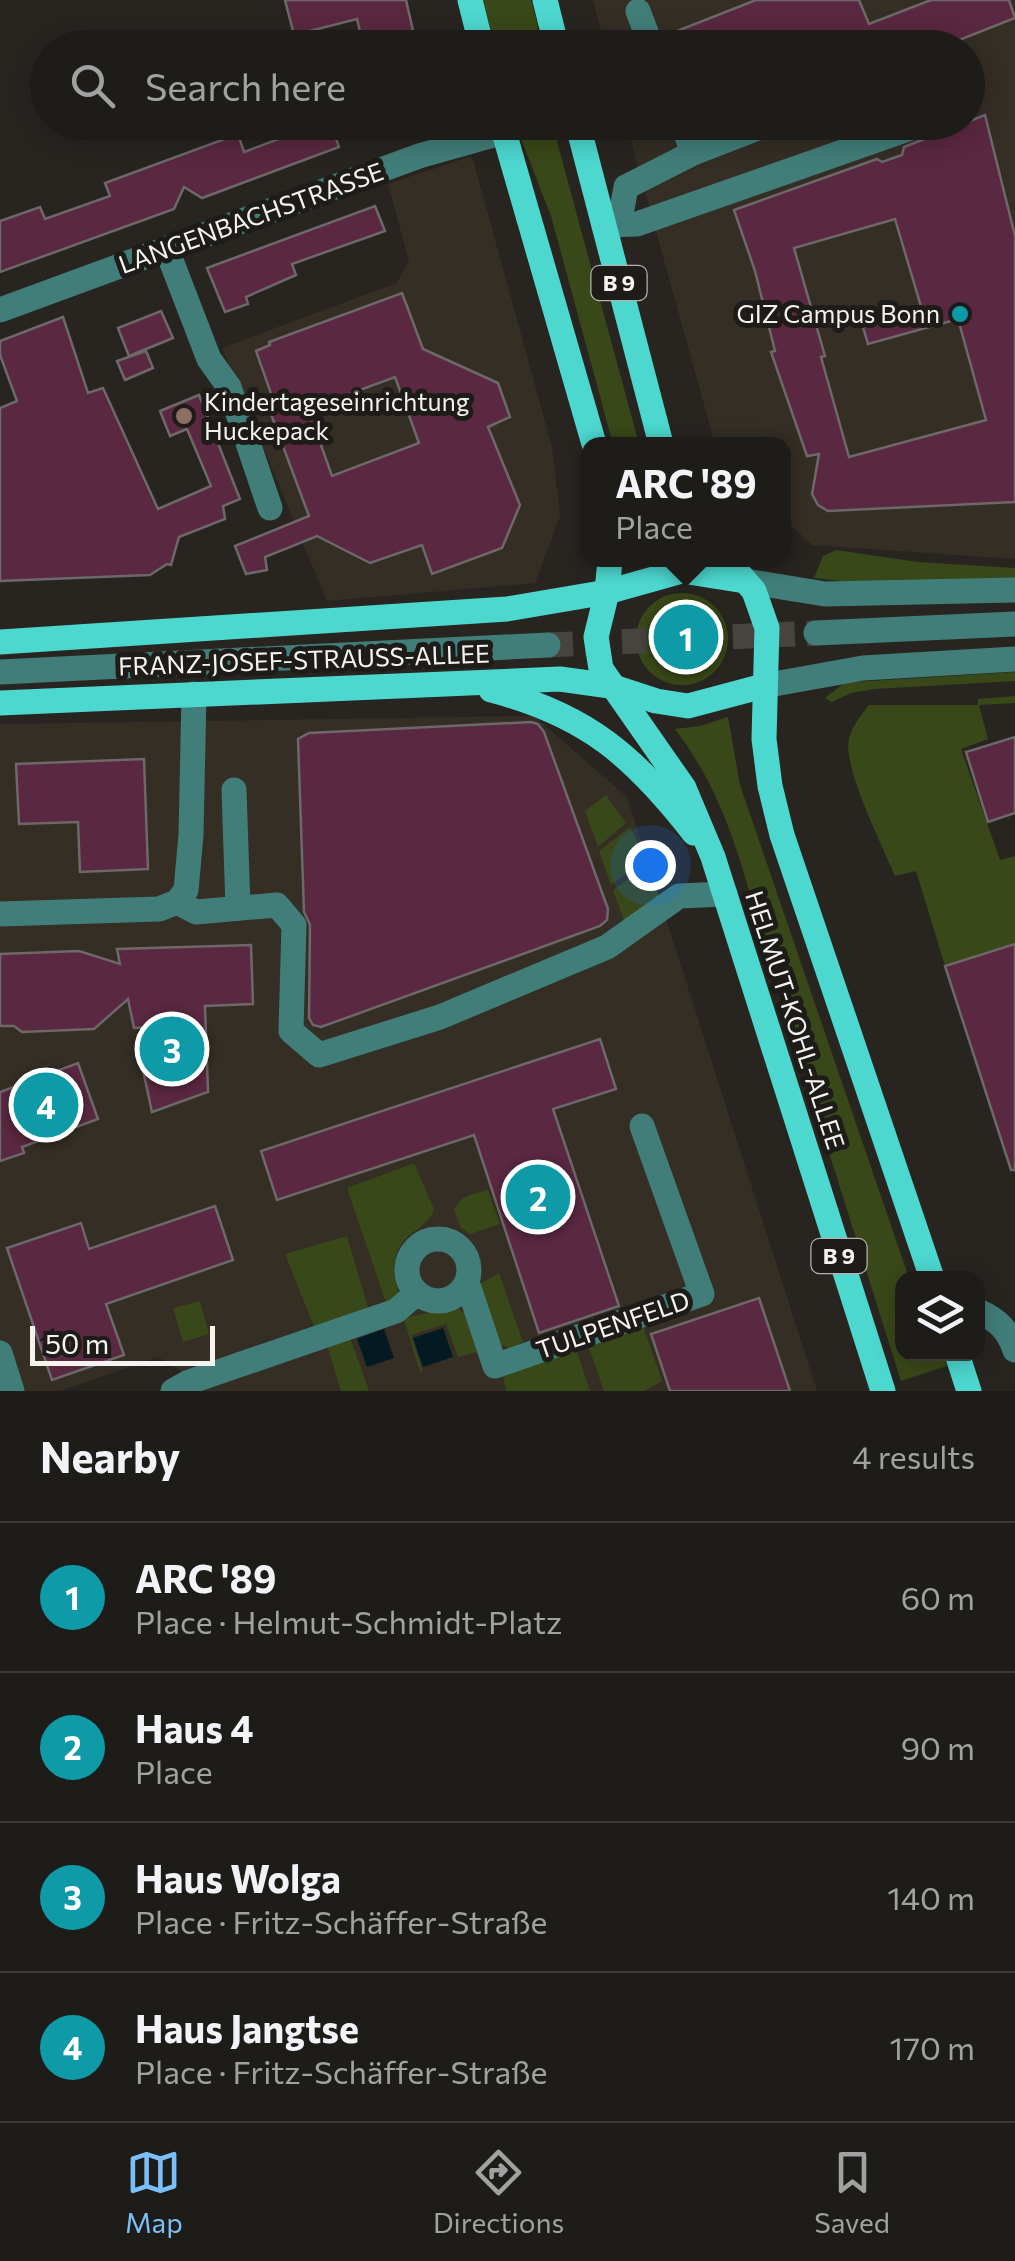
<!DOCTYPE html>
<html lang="en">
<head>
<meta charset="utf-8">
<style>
	:root { --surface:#1e1c19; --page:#262522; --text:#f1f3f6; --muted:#a1a1a2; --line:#3c3a38; --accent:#7abff8 }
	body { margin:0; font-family:Commissioner,sans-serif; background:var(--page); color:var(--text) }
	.controls { position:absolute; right:30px; bottom:30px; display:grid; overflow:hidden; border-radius:20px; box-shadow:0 5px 25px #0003 }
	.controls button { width:90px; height:90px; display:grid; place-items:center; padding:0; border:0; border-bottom:2px solid var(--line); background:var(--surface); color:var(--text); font:50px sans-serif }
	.scale { position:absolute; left:30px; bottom:25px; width:185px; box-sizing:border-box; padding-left:10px; border:5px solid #f5f3f0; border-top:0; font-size:28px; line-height:35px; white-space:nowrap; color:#f5f3f0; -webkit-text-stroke:8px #1e1c18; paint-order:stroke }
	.you { position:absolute; left:650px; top:865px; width:35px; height:35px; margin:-25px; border:8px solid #fff; border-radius:50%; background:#1a73e8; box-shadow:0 0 0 15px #1a73e833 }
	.badge { display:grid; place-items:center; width:65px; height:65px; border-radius:50%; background:var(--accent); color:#fff; font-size:32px; font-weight:700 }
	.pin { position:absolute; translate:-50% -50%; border:5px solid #fff; box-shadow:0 2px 10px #0006 }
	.popup { position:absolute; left:581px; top:437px; width:210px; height:130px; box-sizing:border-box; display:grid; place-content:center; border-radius:20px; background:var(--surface); filter:drop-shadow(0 2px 8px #0005); font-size:32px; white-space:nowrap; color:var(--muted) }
	.popup b { font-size:38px; color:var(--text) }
	.popup::after { content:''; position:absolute; left:50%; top:100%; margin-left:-20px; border:20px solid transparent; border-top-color:var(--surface) }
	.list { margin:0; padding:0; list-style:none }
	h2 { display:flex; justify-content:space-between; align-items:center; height:130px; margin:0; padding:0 40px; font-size:42px }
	h2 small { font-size:32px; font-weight:400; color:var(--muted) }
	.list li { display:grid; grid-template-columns:65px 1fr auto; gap:30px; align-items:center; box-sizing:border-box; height:150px; padding:0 40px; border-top:2px solid var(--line) }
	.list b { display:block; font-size:38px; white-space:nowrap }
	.list p { margin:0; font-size:32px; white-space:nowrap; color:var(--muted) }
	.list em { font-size:32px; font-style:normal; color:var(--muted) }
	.icon { flex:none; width:55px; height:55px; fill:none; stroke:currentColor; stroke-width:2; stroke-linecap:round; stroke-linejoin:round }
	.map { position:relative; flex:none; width:1015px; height:1391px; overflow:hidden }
	.search { position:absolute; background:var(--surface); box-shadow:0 5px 25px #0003; left:30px; right:30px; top:30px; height:110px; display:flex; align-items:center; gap:25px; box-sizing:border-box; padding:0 35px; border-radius:55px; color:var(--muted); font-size:38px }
	.sheet { height:730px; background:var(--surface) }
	nav { display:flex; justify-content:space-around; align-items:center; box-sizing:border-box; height:140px; border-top:2px solid var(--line); background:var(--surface); font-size:28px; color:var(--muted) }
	nav a { display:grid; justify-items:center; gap:5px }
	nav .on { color:var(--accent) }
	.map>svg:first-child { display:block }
	.built { fill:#342e25 }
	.green { fill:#394818 }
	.water { fill:#041a22 }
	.building { fill:#5a2840; stroke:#6d686a; stroke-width:2.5; fill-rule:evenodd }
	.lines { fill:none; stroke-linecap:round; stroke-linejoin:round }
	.minor-tunnel { stroke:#474440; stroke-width:25; stroke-dasharray:25 12; stroke-linecap:butt }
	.minor { stroke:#427e79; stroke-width:25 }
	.major { stroke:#4cd8cf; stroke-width:25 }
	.culture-dot { fill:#0f9aa8; stroke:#1e1c18; stroke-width:4 }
	.education-dot { fill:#8d6e63; stroke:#1e1c18; stroke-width:4 }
	.labels { text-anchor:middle; stroke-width:10; stroke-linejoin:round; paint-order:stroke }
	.shield { fill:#1e1c18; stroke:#b4b2af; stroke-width:2.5 }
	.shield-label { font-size:22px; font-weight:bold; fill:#f5f3f0 }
	.street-label { font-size:25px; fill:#f5f3f0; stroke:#1e1c18 }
	.poi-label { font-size:25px; fill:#f5f3f0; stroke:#1e1c18; text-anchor:end }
</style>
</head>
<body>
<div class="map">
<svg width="1015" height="1391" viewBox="0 0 1015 1391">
	<rect width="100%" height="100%" fill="#282521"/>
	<!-- built -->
	<g class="built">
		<polygon points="593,0 1015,0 1015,559 812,545 784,519 784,444 715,444 626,123 968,122 968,48 605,47"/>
		<polygon points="472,156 552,447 560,516 535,583 327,601 222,348 397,283 409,261 388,184"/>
		<polygon points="534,716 627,797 817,1391 193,1391 187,1375 158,1357 60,1391 0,1391 0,724"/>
	</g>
	<!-- green -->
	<g class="green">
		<polygon points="483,0 531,0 538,26 534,47 495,47"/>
		<polygon points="515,123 552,123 639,444 613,444 551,216"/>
		<polygon points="836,550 918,562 1015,568 1015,581 851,582 814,578 823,556"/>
		<circle cx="682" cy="639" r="46"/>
		<polygon points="1015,672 1015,681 874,689 851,693 832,702 825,698 843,684 854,682"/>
		<path d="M1015,696v7l-36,2 9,34 -27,10 39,111 15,-4v88l-70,22 -29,-95 -21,5c-12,-29 -53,-110 -46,-137 3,-13 12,-24 20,-34h109v-6z"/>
		<path d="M728,717l12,68 169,493h-7v76h41l4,12 -46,15c-42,-133 -84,-267 -126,-400 -28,-90 -41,-175 -100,-252l25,-3z"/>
		<polygon points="606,795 626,823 598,847 585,811"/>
		<polygon points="630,827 646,858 611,885 599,851"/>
		<polygon points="649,865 660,898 625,924 613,890"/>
		<path d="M414,1163l20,46c-6,20 -31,23 -37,44 -4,14 1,28 1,42l-7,7 -6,-2 -38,-112z"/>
		<path d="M488,1190l12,34 -30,10 -9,-6 -7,-18c6,-15 20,-16 34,-20z"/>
		<polygon points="347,1236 368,1308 315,1329 285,1254"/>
		<polygon points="499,1273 523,1342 511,1349 499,1344 480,1284"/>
		<polygon points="200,1301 209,1334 183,1342 173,1308"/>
		<path d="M451,1307h7l7,8 13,37 -20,5 -12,-33 -35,11 12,36 -3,1 -16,-53c16,-6 31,-6 47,-12z"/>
		<polygon points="641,1320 662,1381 644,1391 604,1391 586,1339"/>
		<polygon points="350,1337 369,1391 341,1391 327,1345"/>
		<polygon points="575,1346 590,1391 506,1391 503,1374"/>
	</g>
	<!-- water -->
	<g class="water">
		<polygon points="443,1328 453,1357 423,1367 413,1338"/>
		<polygon points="384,1329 394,1358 367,1367 357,1339"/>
	</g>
	<!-- building -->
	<g class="building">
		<polygon points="285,0 406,0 417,48 364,48 357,19 294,35"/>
		<polygon points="756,0 859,0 869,24 931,0 1009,0 1015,18 939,48 678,48 672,33"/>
		<path d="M985,115l30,121v266l-187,9 -10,-6 -6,-11 7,-40 -12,2 -36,-104 4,-1 -20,-80 -21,-61 143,-51 5,3 20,-7 2,-8zM895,219l27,91 -59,17 5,17 90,-25 28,101 -137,37 -28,-100 4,-1 -31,-108z"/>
		<polygon points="297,122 330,122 339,147 202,198 184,187 174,209 0,272 0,221 40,207 45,219 110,196 105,183 238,134 244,152 289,135 285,127"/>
		<polygon points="375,206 385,231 292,264 296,275 246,297 248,304 225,312 207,268"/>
		<path d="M402,293l21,56 75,34 12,34 -22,10 32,78 -18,43 -70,26 -10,-29 -52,18 -53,-27 -52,21 2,13 -21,4 -11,-28 74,-30 -41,-110 6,-4 -18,-51 14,-6 -1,-3zM395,377l24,66 -87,33 -24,-67z"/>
		<polygon points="161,311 173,338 129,356 118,328"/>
		<polygon points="63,317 88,393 103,388 158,509 211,486 187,429 170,436 160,411 199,395 240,499 223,506 225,519 179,537 171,565 167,564 150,575 0,581 0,408 17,401 0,355 0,341"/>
		<polygon points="146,351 153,368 125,380 117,361"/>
		<polygon points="531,722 538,724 544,732 608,909 607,920 600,926 321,1027 313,1025 309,1018 310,925 304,912 298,739 309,733"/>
		<polygon points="1015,737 1015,813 988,822 966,752"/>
		<polygon points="144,759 148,869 80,872 78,822 19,824 16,764"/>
		<polygon points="1015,944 1015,1170 1011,1170 945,966"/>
		<polygon points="251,945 253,1004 205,1006 208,1092 152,1112 137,1042 180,1026 134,1028 128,999 94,1029 22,1032 14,1026 0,1026 0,954 79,951 120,964 117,949"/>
		<polygon points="600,1039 616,1089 553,1109 619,1306 539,1333 474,1135 277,1200 261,1151"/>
		<polygon points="78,1063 98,1119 22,1147 24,1153 0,1161 0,1092"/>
		<polygon points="215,1206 233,1260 106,1304 124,1355 52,1380 7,1248 81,1223 89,1249"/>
		<polygon points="759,1298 790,1391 670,1391 651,1334"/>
	</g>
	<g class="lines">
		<!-- minor-tunnel -->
		<polyline class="minor-tunnel" points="548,645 816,633"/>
		<!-- minor -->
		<g class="minor">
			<polyline points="638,11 652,48"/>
			<polyline points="682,122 693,153"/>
			<polyline points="604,225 637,224 928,122"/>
			<polyline points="619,225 626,187 693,153 773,122"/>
			<polyline points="167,250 209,359 229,387 270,508"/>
			<polyline points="0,310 419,156 504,132"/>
			<polyline points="745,581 825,594 1015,590"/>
			<polyline points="816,633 1015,624"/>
			<polyline points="0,672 548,645"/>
			<polyline points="763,686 863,668 1015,659"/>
			<polyline points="234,790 238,908"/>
			<polyline points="177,902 196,912 277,905 294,925 291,1031 319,1055 440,1017 607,947 679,896 725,894"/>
			<polyline points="0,914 159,909 177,902 186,890 191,835 194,694"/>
			<circle cx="438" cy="1270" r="31"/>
			<polyline points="467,1282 495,1366 702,1294 642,1126"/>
			<path d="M978,1311c20,9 30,19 37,39"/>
			<polyline points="0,1353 12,1391"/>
			<polyline points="173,1391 189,1382 396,1311 417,1293"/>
		</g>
		<!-- major -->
		<g class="major">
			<polyline points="470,0 482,48"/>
			<polyline points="545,0 557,48"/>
			<polyline points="501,122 594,444"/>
			<polyline points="577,122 661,444"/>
			<polyline points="610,560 607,592 596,637 601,669 684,788 713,857 883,1391"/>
			<polyline points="727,560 754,591 767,628 764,739 770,786 782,835 932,1278"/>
			<polyline points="0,642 507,609 607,592 682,571 745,581"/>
			<path d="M491,690c96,25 143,66 203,143"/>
			<polyline points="0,703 560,679 610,686 656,701 688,706 763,686"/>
			<polyline points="957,1354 969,1391"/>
		</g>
	</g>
	<!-- markers -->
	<circle class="culture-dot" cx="960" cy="314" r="10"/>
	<circle class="education-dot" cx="184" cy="416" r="10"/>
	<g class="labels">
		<!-- shield labels -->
		<g class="shield">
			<rect x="591.5" y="266" width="55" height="34" rx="8"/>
			<rect x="811.5" y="1239" width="55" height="34" rx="8"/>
		</g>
		<g class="shield-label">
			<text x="619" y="291">B 9</text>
			<text x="839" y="1264">B 9</text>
		</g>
		<!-- street labels -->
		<g class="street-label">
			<text transform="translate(251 218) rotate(-20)" y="9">LANGENBACHSTRASSE</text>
			<text transform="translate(304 660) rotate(-2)" y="9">FRANZ-JOSEF-STRAUSS-ALLEE</text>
			<text transform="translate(795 1020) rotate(72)" y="9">HELMUT-KOHL-ALLEE</text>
			<text transform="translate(613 1325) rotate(-19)" y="9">TULPENFELD</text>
		</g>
		<!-- poi labels -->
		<g class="poi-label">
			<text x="940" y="323">GIZ Campus Bonn</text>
			<text x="204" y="411" text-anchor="start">Kindertageseinrichtung<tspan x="204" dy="29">Huckepack</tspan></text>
		</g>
	</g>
</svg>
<div class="controls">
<button><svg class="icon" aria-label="layers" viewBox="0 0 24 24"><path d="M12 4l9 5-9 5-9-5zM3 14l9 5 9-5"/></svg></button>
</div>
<div class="scale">50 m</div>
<div class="you"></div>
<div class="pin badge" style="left:686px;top:637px;background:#0f9aa8">1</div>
<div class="popup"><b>ARC '89</b>Place</div>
<div class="pin badge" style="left:538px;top:1197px;background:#0f9aa8">2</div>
<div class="pin badge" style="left:172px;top:1049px;background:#0f9aa8">3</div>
<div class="pin badge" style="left:46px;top:1105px;background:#0f9aa8">4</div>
<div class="search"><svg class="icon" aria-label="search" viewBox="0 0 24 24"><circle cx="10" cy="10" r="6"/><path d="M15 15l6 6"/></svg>Search here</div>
</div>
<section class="sheet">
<h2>Nearby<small>4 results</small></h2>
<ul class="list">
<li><span class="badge" style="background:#0f9aa8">1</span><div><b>ARC '89</b><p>Place · Helmut-Schmidt-Platz</p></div><em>60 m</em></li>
<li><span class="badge" style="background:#0f9aa8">2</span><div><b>Haus 4</b><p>Place</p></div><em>90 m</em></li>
<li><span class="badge" style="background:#0f9aa8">3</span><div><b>Haus Wolga</b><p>Place · Fritz-Schäffer-Straße</p></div><em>140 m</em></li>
<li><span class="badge" style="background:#0f9aa8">4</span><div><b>Haus Jangtse</b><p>Place · Fritz-Schäffer-Straße</p></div><em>170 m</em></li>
</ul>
</section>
<nav>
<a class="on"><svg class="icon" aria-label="map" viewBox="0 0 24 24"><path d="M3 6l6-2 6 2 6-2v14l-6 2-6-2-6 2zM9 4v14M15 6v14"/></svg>Map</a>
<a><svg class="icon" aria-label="directions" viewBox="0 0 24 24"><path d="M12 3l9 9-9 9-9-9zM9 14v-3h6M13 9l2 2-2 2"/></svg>Directions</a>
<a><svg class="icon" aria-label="saved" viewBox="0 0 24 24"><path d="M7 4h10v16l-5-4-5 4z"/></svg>Saved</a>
</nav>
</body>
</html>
